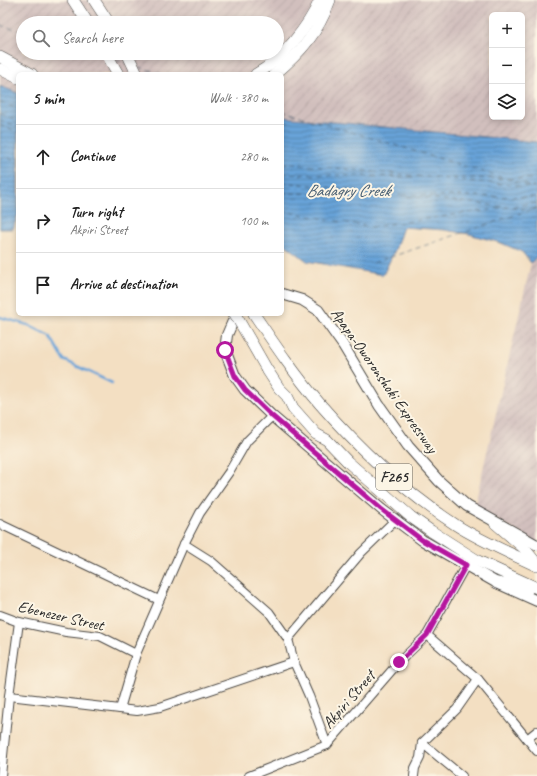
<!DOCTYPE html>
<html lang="en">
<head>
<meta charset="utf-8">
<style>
	:root { --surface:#fff; --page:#f2f2f2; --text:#222; --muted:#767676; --line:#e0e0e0 }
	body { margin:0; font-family:Caveat,sans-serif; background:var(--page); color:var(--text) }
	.controls { position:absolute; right:12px; top:12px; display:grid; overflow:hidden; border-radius:6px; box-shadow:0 2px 6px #0003 }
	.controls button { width:36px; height:36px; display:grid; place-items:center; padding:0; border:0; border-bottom:1px solid var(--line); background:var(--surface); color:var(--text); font:20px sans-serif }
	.stop { position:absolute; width:12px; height:12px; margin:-9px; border:3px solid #b5179e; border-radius:50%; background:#fff }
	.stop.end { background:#b5179e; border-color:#fff; box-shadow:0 1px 4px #0008 }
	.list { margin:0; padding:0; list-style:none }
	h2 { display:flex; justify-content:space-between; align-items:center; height:52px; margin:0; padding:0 16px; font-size:17px }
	h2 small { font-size:13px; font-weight:400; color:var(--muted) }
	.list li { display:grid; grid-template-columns:26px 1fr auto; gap:12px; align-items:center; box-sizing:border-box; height:64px; padding:0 16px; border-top:1px solid var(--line) }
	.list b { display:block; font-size:15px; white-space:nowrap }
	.list p { margin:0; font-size:13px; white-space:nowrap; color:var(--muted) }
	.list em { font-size:13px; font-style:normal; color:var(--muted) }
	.icon { flex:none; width:22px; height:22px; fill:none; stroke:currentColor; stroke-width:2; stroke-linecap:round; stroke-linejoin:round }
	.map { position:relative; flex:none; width:537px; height:776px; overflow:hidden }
	.search { position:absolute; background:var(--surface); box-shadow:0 2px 6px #0003; left:16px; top:16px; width:268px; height:44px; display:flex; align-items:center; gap:10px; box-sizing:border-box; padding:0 14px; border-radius:22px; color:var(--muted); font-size:15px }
	.panel { position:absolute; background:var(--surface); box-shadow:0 2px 6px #0003; left:16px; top:72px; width:268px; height:244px; border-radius:6px }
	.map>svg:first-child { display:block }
	.industrial { fill:url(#industrial-furrows); fill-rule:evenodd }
	.water { fill:url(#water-rules); stroke:#4a6782 }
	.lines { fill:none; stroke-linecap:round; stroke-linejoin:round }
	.stream { stroke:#68a3d8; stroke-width:2.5 }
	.ferry { stroke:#435b70; stroke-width:1; stroke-dasharray:5 4; stroke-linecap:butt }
	.minor-casing { stroke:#494642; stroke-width:10 }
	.major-casing { stroke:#494642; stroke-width:12 }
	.highway-casing { stroke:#494642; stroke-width:12 }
	.minor { stroke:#fff; stroke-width:8 }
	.major { stroke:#fff; stroke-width:10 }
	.highway { stroke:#fff; stroke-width:11 }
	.highway-bridge-casing { stroke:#494642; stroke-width:12; stroke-linecap:butt }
	.highway-bridge { stroke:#fff; stroke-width:11 }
	.route { stroke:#b5179e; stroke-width:5 }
	.labels { text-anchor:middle; stroke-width:4; stroke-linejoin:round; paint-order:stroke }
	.shield { fill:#fcf5e5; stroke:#6a6863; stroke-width:1 }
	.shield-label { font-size:15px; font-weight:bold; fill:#2b2b2b }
	.street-label { font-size:16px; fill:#2b2b2b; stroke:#fcf5e5 }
	.water-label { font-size:17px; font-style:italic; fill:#435b70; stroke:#fcf5e5 }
</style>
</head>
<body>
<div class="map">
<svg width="537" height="776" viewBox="0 0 537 776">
	<defs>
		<pattern id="industrial-furrows" width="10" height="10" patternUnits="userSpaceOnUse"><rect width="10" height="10" fill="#d1bfbd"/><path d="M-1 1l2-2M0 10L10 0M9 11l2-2" fill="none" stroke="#b4a4a3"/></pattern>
		<pattern id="water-rules" width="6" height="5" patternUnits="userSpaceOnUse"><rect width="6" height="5" fill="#68a3d8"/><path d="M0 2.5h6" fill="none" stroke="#5685af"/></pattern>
	</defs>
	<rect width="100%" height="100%" fill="#fcf5e5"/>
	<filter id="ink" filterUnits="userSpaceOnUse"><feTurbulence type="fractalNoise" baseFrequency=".025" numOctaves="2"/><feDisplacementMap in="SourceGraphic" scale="8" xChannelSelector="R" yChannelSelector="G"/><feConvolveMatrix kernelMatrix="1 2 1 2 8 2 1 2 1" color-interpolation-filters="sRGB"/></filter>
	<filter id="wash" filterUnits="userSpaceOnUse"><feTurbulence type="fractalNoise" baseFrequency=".012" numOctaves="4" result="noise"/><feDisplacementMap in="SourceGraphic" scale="16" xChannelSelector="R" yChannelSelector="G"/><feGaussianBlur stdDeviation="0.9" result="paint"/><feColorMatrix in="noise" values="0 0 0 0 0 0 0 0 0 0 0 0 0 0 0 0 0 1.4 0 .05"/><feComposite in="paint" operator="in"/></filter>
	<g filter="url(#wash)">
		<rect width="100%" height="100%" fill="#f3dfc2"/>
		<!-- industrial -->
		<g class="industrial">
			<path d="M0,0h537v142l-255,-25v-43h-264v19l-18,-7zM492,15h30v102h-30zM23,23h254v30h-254z"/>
			<polygon points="537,256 537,543 474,508 531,263"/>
		</g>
		<!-- water -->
		<g class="water">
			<polygon points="0,86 18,93 18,214 13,229 0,229"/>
			<polygon points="282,117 537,142 537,256 531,263 522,252 501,243 469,234 444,230 403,227 395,250 383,275 307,261 282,242"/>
		</g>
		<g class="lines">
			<!-- stream -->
			<polyline class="stream" points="0,317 28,325 50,336 64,360 112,383"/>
			<!-- ferry -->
			<g class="ferry">
				<polyline points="0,25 23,32"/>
				<polyline points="92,53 102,56"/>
				<polyline points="116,60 126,63"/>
				<polyline points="139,67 161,74"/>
				<polyline points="0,103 18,108"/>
				<polyline points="282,111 537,188"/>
				<polyline points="0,114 18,120"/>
				<polyline points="0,120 18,127"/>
				<polyline points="0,125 18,132"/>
				<polyline points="0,157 18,160"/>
				<polyline points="282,163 532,187"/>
				<polyline points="282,174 414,177"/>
				<polyline points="434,177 504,179"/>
				<polyline points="508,179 537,179"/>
				<polyline points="282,182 507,207"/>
				<polyline points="282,193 389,195"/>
				<polyline points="403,195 537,197"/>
				<polyline points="512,208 537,210"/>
				<polyline points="533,209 537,208"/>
				<polyline points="282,211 370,227 537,203"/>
				<polyline points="373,263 530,210"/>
			</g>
		</g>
	</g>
	<g filter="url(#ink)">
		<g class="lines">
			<!-- minor casing -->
			<g class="minor-casing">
				<g id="minor">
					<polyline points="0,524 159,600"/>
					<polyline points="184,544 211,561 269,612 288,639 294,662 309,696 327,745"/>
					<polyline points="0,615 19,622 66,632 100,636 136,654"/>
					<polyline points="427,635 478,679 537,751"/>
					<polyline points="288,639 361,553 395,520"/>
					<polyline points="9,696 137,711 160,707 294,662"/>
					<polyline points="120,709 136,654 184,544 200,513 229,472 247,441 272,416"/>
					<polyline points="527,739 537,731"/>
					<polyline points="422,743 462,776"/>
					<polyline points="1,776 9,696 19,622"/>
					<polyline points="249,776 327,745 399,662 427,635 466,565"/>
					<polyline points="414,776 415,768 420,758 422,743 457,709 478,679"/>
				</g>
			</g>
			<!-- major casing -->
			<g class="major-casing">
				<g id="major">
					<polyline points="282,294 302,300 318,310 343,345 379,405 408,446 439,481 467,506 537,545"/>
					<polyline points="236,314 227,335 225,350 235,376 245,390 272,416 381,509 422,540 497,583 537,601"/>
				</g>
			</g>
			<!-- highway casing -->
			<g class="highway-casing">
				<g id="highway">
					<polyline points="73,0 88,23"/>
					<polyline points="94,0 109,23"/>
					<polyline points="106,53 118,74"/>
					<polyline points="127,53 137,74"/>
					<polyline points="0,57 32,74"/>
					<polyline points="0,69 18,78"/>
					<path d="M256,74c26,-14 53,-48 64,-74"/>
					<path d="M275,74c26,-22 43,-41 55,-74"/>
					<path d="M254,314c21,31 42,62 66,90 40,46 85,88 136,121 25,16 54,28 81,41"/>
					<polyline points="266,368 279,388 287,396 293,408 316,434 327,440 348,462 411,517 431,531 478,561 537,588"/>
					<polyline points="495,523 524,548 537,564"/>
					<polyline points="497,583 528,589"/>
				</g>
			</g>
			<!-- minor -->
			<use href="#minor" class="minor"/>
			<!-- major -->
			<use href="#major" class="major"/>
			<!-- highway -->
			<use href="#highway" class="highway"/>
			<!-- highway-bridge casing -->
			<g class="highway-bridge-casing">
				<polyline id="highway-bridge" points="235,314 266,368"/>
			</g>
			<!-- highway-bridge -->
			<use href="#highway-bridge" class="highway-bridge"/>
		</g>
	</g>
	<g class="lines" filter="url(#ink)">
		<!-- route -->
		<polyline class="route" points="225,350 235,376 245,390 272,416 381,509 422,540 466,565 427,635 399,662"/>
	</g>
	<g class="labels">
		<!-- shield labels -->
		<rect class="shield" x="376" y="464" width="36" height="26" rx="3"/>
		<g class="shield-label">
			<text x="394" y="482">F265</text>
		</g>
		<!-- street labels -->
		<g class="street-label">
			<text transform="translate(385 380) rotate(55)" y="6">Apapa-Oworonshoki Expressway</text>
			<text transform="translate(61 615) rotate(13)" y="6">Ebenezer Street</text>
			<text transform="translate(348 699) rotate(-49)" y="6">Akpiri Street</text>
		</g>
		<!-- water labels -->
		<g class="water-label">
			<text x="348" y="196">Badagry Creek</text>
		</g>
	</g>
</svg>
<div class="controls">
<button>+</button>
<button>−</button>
<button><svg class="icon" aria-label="layers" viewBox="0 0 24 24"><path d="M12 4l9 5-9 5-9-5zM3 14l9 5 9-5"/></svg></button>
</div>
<div class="stop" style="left:225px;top:350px"></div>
<div class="stop end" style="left:399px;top:662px"></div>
<div class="search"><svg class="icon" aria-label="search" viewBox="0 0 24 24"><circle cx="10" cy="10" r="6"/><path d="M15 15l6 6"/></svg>Search here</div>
<section class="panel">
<h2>5 min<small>Walk · 380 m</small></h2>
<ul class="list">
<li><svg class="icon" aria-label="ahead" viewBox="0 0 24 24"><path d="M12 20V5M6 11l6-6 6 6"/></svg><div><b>Continue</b></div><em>280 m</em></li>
<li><svg class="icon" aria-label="right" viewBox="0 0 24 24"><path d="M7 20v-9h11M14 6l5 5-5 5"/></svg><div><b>Turn right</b><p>Akpiri Street</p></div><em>100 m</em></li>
<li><svg class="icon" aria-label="arrive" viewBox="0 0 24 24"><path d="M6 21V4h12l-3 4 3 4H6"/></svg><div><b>Arrive at destination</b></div></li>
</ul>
</section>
</div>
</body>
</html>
